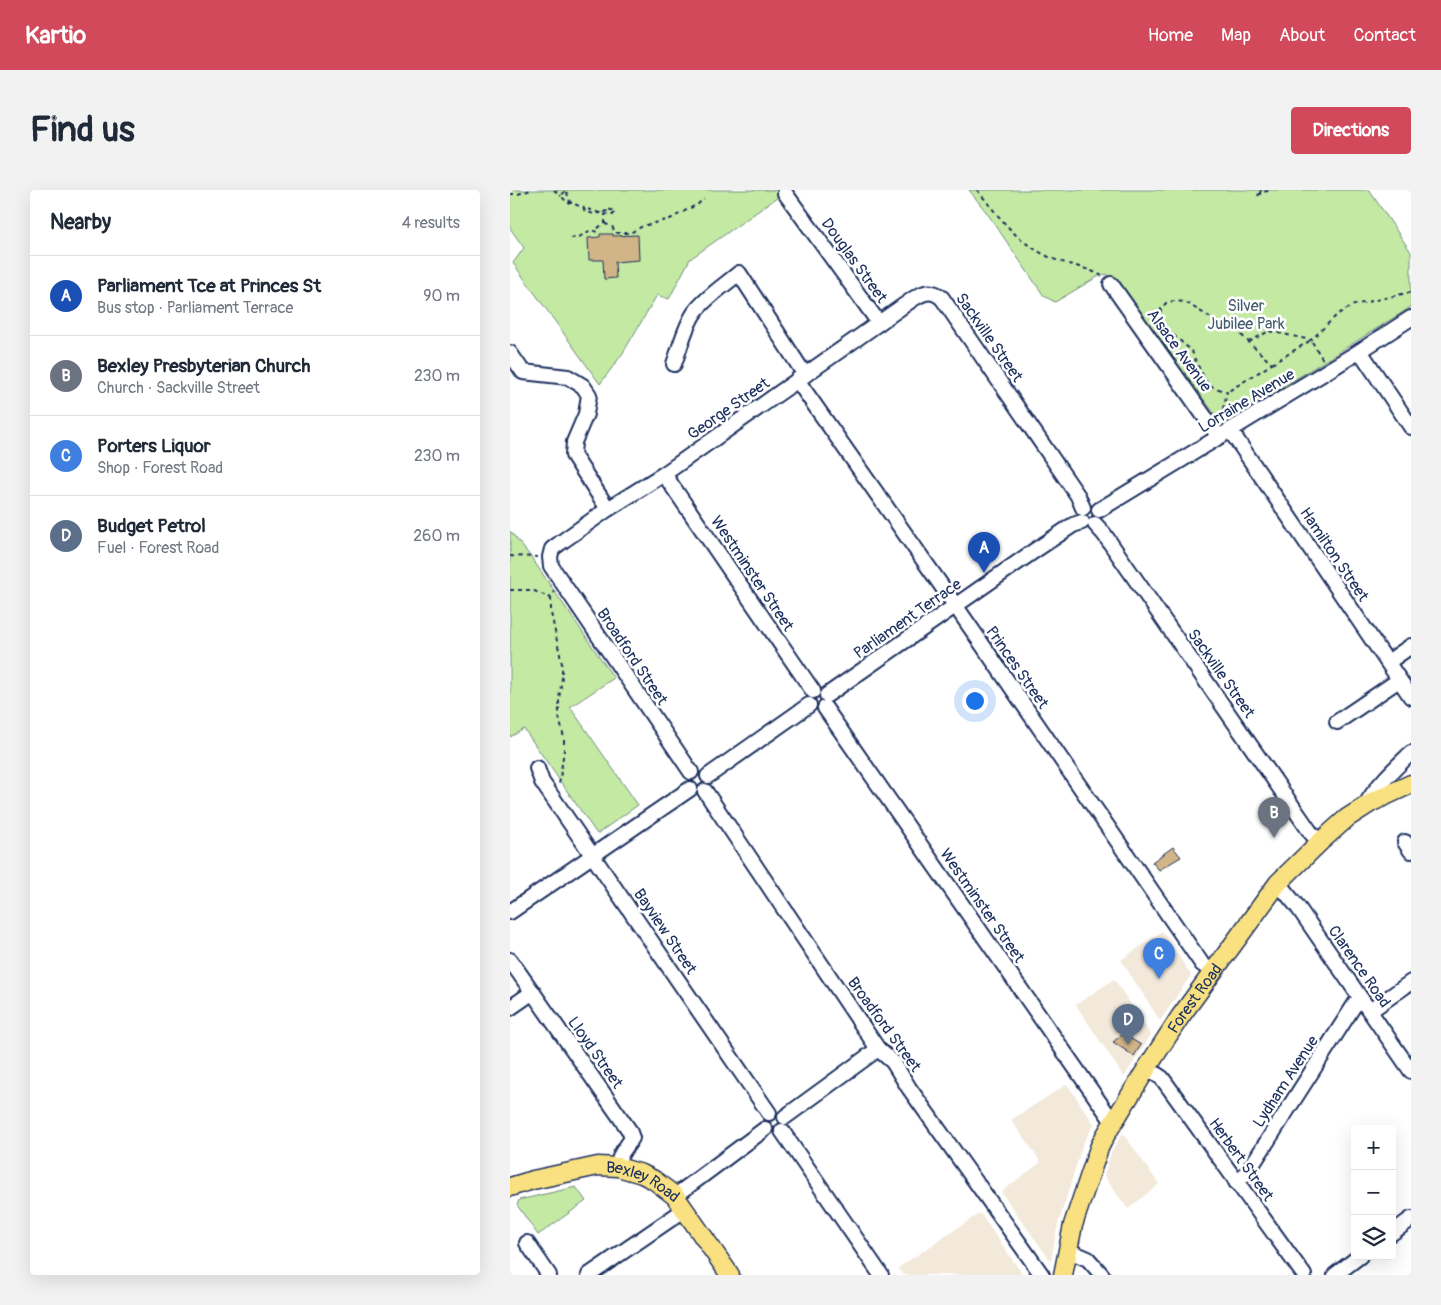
<!DOCTYPE html>
<html lang="en">
<head>
<meta charset="utf-8">
<style>
	:root { --surface:#fff; --page:#f2f2f3; --text:#1f2937; --muted:#747a83; --line:#e0e1e3; --accent:#d1495b }
	body { margin:0; font-family:Pangolin,sans-serif; background:var(--page); color:var(--text) }
	.controls { position:absolute; right:15px; bottom:15px; display:grid; overflow:hidden; border-radius:5px; box-shadow:0 5px 20px #0002 }
	.controls button { width:45px; height:45px; display:grid; place-items:center; padding:0; border:0; border-bottom:1px solid var(--line); background:var(--surface); color:var(--text); font:25px sans-serif }
	.you { position:absolute; left:464px; top:510px; width:18px; height:18px; margin:-12px; border:4px solid #fff; border-radius:50%; background:#1a73e8; box-shadow:0 0 0 8px #1a73e833 }
	.badge { display:grid; place-items:center; width:32px; height:32px; border-radius:50%; background:var(--accent); color:#fff; font-size:16px; font-weight:700 }
	.pin { position:absolute; translate:-50% -41px; filter:drop-shadow(0 1px 2px #0008) }
	.pin::after { content:''; position:absolute; top:26px; width:18px; height:15px; background:inherit; clip-path:polygon(0 0,100% 0,50% 100%) }
	.list { margin:0; padding:0; list-style:none }
	h2 { display:flex; justify-content:space-between; align-items:center; height:65px; margin:0; padding:0 20px; font-size:21px }
	h2 small { font-size:16px; font-weight:400; color:var(--muted) }
	.list li { display:grid; grid-template-columns:32px 1fr auto; gap:15px; align-items:center; box-sizing:border-box; height:80px; padding:0 20px; border-top:1px solid var(--line) }
	.list b { display:block; font-size:19px; white-space:nowrap }
	.list p { margin:0; font-size:16px; white-space:nowrap; color:var(--muted) }
	.list em { font-size:16px; font-style:normal; color:var(--muted) }
	.icon { flex:none; width:28px; height:28px; fill:none; stroke:currentColor; stroke-width:2; stroke-linecap:round; stroke-linejoin:round }
	.map { position:relative; flex:none; width:901px; height:1085px; overflow:hidden; border-radius:5px }
	header { display:flex; align-items:center; gap:30px; box-sizing:border-box; height:70px; padding:0 25px; background:var(--accent); color:#fff }
	header strong { font-size:24px }
	nav { display:flex; gap:28px; margin-inline-start:auto; font-size:18px }
	.intro { display:flex; align-items:center; justify-content:space-between; box-sizing:border-box; height:120px; padding:0 30px }
	h1 { margin:0; font-size:35px }
	.button { padding:12px 22px; border-radius:5px; background:var(--accent); color:#fff; font-size:18px; font-weight:700 }
	main { display:flex; gap:30px; padding:0 30px }
	aside { flex:1; background:var(--surface); border-radius:5px; box-shadow:0 5px 20px #0002 }
	.map>svg:first-child { display:block }
	.built { fill:#f2e9db }
	.green { fill:#c4e9a3; stroke:#708c80 }
	.building { fill:#d2b587; stroke:#1b2f5e }
	.lines { fill:none; stroke-linecap:round; stroke-linejoin:round }
	.minor-casing { stroke:#1b2f5e; stroke-width:18 }
	.major-casing { stroke:#1b2f5e; stroke-width:21 }
	.path { stroke:#1b2f5e; stroke-width:2; stroke-dasharray:4 4; stroke-linecap:butt }
	.minor { stroke:#fff; stroke-width:14 }
	.major { stroke:#f9e181; stroke-width:18 }
	.labels { text-anchor:middle; stroke-width:5; stroke-linejoin:round; paint-order:stroke }
	.street-label { font-size:16px; fill:#1b2f5e; stroke:#fff }
	.park-label { font-size:16px; fill:#455e6f; stroke:#fff }
</style>
</head>
<body>
<header>
<strong>Kartio</strong>
<nav><a>Home</a><a>Map</a><a>About</a><a>Contact</a></nav>
</header>
<div class="intro"><h1>Find us</h1><a class="button">Directions</a></div>
<main>
<aside>
<h2>Nearby<small>4 results</small></h2>
<ul class="list">
<li><span class="badge" style="background:#1a4fb4">A</span><div><b>Parliament Tce at Princes St</b><p>Bus stop · Parliament Terrace</p></div><em>90 m</em></li>
<li><span class="badge" style="background:#6b7280">B</span><div><b>Bexley Presbyterian Church</b><p>Church · Sackville Street</p></div><em>230 m</em></li>
<li><span class="badge" style="background:#3f7fe0">C</span><div><b>Porters Liquor</b><p>Shop · Forest Road</p></div><em>230 m</em></li>
<li><span class="badge" style="background:#5c6f8a">D</span><div><b>Budget Petrol</b><p>Fuel · Forest Road</p></div><em>260 m</em></li>
</ul>
</aside>
<div class="map">
<svg width="901" height="1085" viewBox="0 0 901 1085">
	<rect width="100%" height="100%" fill="#fff"/>
	<filter id="ink" filterUnits="userSpaceOnUse"><feTurbulence type="fractalNoise" baseFrequency=".02" numOctaves="2"/><feDisplacementMap in="SourceGraphic" scale="10" xChannelSelector="R" yChannelSelector="G"/><feConvolveMatrix kernelMatrix="1 2 1 2 8 2 1 2 1" color-interpolation-filters="sRGB"/></filter>
	<g filter="url(#ink)">
		<!-- built -->
		<g class="built">
			<polygon points="652,741 681,785 650,831 611,770"/>
			<polygon points="604,789 641,845 614,887 566,815"/>
			<polygon points="557,894 584,934 573,953 547,1038 541,1071 491,1002 531,972 501,930"/>
			<polygon points="613,943 649,994 618,1019 594,986 601,962"/>
			<polygon points="470,1023 513,1085 393,1085 388,1078"/>
		</g>
		<!-- green -->
		<g class="green">
			<polygon points="0,0 278,0 180,69 159,109 147,105 113,163 90,194 3,73 14,58 0,38"/>
			<polygon points="459,0 859,0 901,62 901,117 720,230 708,228 597,84 589,86 545,112 534,106 477,23"/>
			<polygon points="0,341 21,367 104,488 60,517 128,615 87,644 14,539 0,547"/>
			<polygon points="66,997 76,1011 28,1045 7,1015 9,1010"/>
		</g>
		<!-- building -->
		<g class="building">
			<polygon points="90,44 103,44 103,46 128,45 129,70 105,72 106,88 94,89 93,70 79,70 78,48 90,47"/>
			<polygon points="663,657 671,667 649,680 642,672"/>
			<polygon points="613,844 631,855 624,866 603,852"/>
		</g>
		<g class="lines">
			<!-- minor casing -->
			<g class="minor-casing">
				<g id="minor">
					<polyline points="275,3 369,133"/>
					<polyline points="601,94 709,247"/>
					<polyline points="850,161 901,237"/>
					<polyline points="0,163 13,182 58,187 73,196 79,205 76,224 64,252 63,265 98,319"/>
					<path d="M164,174c6,-16 11,-38 21,-52 11,-15 30,-27 44,-39l66,102"/>
					<polyline points="287,190 445,415 692,774 703,782"/>
					<polyline points="720,240 901,507"/>
					<polyline points="154,284 303,501"/>
					<polyline points="589,320 850,161 901,128"/>
					<polyline points="585,334 594,344 801,643 810,652"/>
					<polyline points="878,472 901,456"/>
					<polyline points="317,505 524,361 563,335 572,332"/>
					<polyline points="315,518 603,932"/>
					<polyline points="827,532 889,490"/>
					<polyline points="27,578 32,592 259,923"/>
					<path d="M181,582l-140,-206 -1,-9 2,-8 8,-6 48,-34 56,-35 249,-175c11,-7 19,-10 29,-1l136,198 5,12"/>
					<polyline points="198,586 299,515"/>
					<polyline points="195,601 368,859 383,872 399,898 532,1085"/>
					<path d="M855,616c12,-21 28,-36 46,-53"/>
					<polyline points="895,652 901,661"/>
					<polyline points="768,693 787,716 901,881"/>
					<polyline points="0,722 180,599"/>
					<path d="M0,770l119,170 3,8c-7,12 -13,14 -14,29"/>
					<polyline points="0,818 23,802"/>
					<polyline points="860,821 901,792"/>
					<polyline points="637,878 652,888 794,1085"/>
					<polyline points="275,927 368,859"/>
					<polyline points="272,941 371,1085"/>
					<polyline points="726,992 737,983 845,814 851,809"/>
					<polyline points="165,1006 255,939"/>
					<polyline points="882,1043 901,1029"/>
					<polyline points="17,1053 39,1085"/>
					<polyline points="557,1060 578,1069 592,1085"/>
					<polyline points="79,1085 174,1020"/>
					<polyline points="825,1085 850,1066"/>
				</g>
			</g>
			<!-- major casing -->
			<g class="major-casing">
				<g id="major">
					<path id="s1" d="M0,997l23,-7 65,-14 20,1 24,7 12,6 21,16 55,79"/>
					<path id="s2" d="M553,1085l10,-50 26,-77 6,-12 42,-68 33,-51 98,-134 42,-41 27,-24 25,-16 39,-18"/>
				</g>
			</g>
			<!-- path -->
			<g class="path">
				<polyline points="44,0 51,6"/>
				<path d="M467,0c23,27 37,50 70,66 17,9 38,10 55,20"/>
				<polyline points="751,0 750,3 747,6 753,2 762,0"/>
				<polyline points="0,4 8,4 21,0"/>
				<polyline points="62,13 58,13 51,6 56,0 60,12 74,18"/>
				<polyline points="95,34 95,25 96,24 103,25 105,21 97,19 97,21 90,23 74,18 74,20 83,24 90,23 95,25"/>
				<polyline points="61,48 69,47 81,40 87,42 89,37 95,34 102,36 105,43 120,43 133,36 160,29 188,14 194,9"/>
				<polyline points="739,152 759,141 801,150 828,124 844,115 901,102"/>
				<polyline points="762,174 801,150 813,170"/>
				<polyline points="711,227 717,202 698,195 686,172 682,161 654,137 650,127 651,119 656,113 664,111 675,112 711,134 727,141 762,174 717,202"/>
				<polyline points="711,227 715,228 721,225"/>
				<polyline points="0,366 28,367"/>
				<polyline points="0,400 22,400 41,408 44,401"/>
				<polyline points="41,408 41,423 52,474 52,488 49,509 49,527 54,548 54,560 49,595"/>
			</g>
			<!-- minor -->
			<use href="#minor" class="minor"/>
			<!-- major -->
			<use href="#major" class="major"/>
		</g>
	</g>
	<g class="labels">
		<!-- street labels -->
		<g class="street-label">
			<text transform="translate(345 70) rotate(54)" y="6">Douglas Street</text>
			<text transform="translate(480 147) rotate(55)" y="6">Sackville Street</text>
			<text transform="translate(670 160) rotate(54)" y="6">Alsace Avenue</text>
			<text transform="translate(736 210) rotate(-31)" y="6">Lorraine Avenue</text>
			<text transform="translate(218 218) rotate(-35)" y="6">George Street</text>
			<text transform="translate(825 364) rotate(56)" y="6">Hamilton Street</text>
			<text transform="translate(243 383) rotate(56)" y="6">Westminster Street</text>
			<text transform="translate(397 428) rotate(-35)" y="6">Parliament Terrace</text>
			<text transform="translate(123 466) rotate(56)" y="6">Broadford Street</text>
			<text transform="translate(508 477) rotate(55)" y="6">Princes Street</text>
			<text transform="translate(712 483) rotate(55)" y="6">Sackville Street</text>
			<text transform="translate(473 715) rotate(55)" y="6">Westminster Street</text>
			<text transform="translate(156 741) rotate(56)" y="6">Bayview Street</text>
			<text transform="translate(850 776) rotate(55)" y="6">Clarence Road</text>
			<text dy="6" stroke="none"><textPath href="#s2" startOffset="310">Forest Road</textPath></text>
			<text transform="translate(375 834) rotate(54)" y="6">Broadford Street</text>
			<text transform="translate(86 862) rotate(55)" y="6">Lloyd Street</text>
			<text transform="translate(775 891) rotate(-57)" y="6">Lydham Avenue</text>
			<text transform="translate(732 969) rotate(54)" y="6">Herbert Street</text>
			<text dy="6" stroke="none"><textPath href="#s1" startOffset="139">Bexley Road</textPath></text>
		</g>
		<!-- park labels -->
		<g class="park-label">
			<text x="736" y="121">Silver<tspan x="736" dy="18">Jubilee Park</tspan></text>
		</g>
	</g>
</svg>
<div class="controls">
<button>+</button>
<button>−</button>
<button><svg class="icon" aria-label="layers" viewBox="0 0 24 24"><path d="M12 4l9 5-9 5-9-5zM3 14l9 5 9-5"/></svg></button>
</div>
<div class="you"></div>
<div class="pin badge" style="left:474px;top:383px;background:#1a4fb4">A</div>
<div class="pin badge" style="left:764px;top:648px;background:#6b7280">B</div>
<div class="pin badge" style="left:649px;top:789px;background:#3f7fe0">C</div>
<div class="pin badge" style="left:618px;top:855px;background:#5c6f8a">D</div>
</div>
</main>
</body>
</html>
